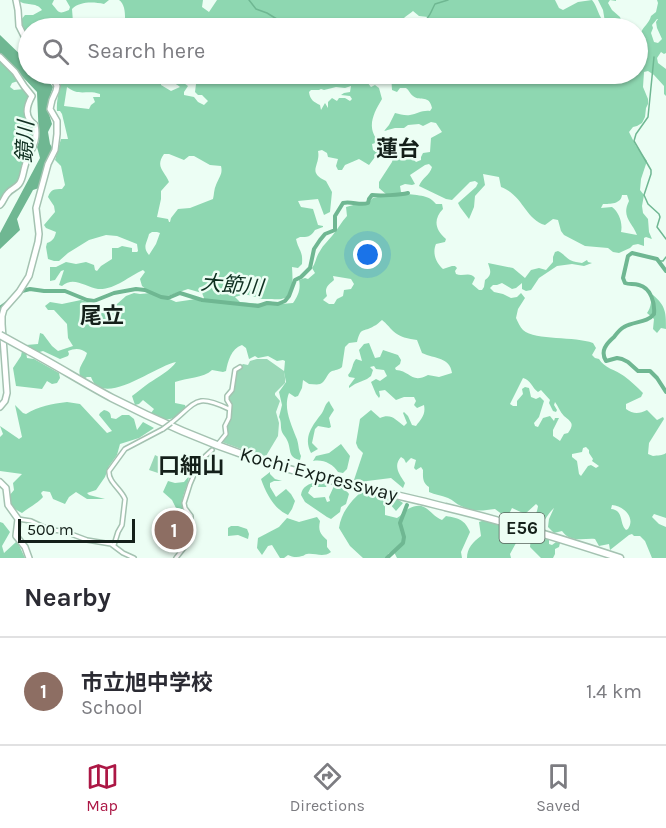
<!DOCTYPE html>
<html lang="en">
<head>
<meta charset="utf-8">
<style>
	:root { --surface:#fff; --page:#f2f2f3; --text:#2b2b33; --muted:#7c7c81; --line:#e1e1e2; --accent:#ac1745 }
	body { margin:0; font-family:Karla,"Noto Sans JP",sans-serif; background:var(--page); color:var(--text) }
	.scale { position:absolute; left:18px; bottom:15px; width:117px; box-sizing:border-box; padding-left:6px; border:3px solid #14201a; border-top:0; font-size:16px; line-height:21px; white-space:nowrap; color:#14201a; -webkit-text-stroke:4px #ecfef4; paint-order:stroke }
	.you { position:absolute; left:368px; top:255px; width:21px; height:21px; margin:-15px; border:4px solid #fff; border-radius:50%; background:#1a73e8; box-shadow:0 0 0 9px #1a73e833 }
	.badge { display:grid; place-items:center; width:39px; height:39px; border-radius:50%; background:var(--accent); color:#fff; font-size:20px; font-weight:700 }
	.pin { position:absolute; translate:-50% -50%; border:3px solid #fff; box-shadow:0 2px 6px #0006 }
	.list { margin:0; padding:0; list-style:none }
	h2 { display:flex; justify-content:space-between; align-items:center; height:78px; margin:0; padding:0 24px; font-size:26px }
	h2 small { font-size:20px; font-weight:400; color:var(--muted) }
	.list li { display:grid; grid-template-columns:39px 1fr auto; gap:18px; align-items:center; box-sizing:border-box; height:108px; padding:0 24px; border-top:2px solid var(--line) }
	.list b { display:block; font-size:22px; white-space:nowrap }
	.list p { margin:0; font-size:20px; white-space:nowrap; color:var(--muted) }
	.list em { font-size:20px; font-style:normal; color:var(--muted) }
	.icon { flex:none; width:33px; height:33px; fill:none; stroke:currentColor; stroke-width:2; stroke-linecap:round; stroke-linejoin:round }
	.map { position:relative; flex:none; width:666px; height:558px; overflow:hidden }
	.search { position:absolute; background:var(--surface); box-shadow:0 2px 4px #0004; left:18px; right:18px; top:18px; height:66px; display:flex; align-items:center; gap:15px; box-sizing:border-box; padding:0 21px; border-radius:33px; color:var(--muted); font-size:22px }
	.sheet { height:186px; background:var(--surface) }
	nav { display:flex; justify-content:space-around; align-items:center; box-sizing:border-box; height:84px; border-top:2px solid var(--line); background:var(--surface); font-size:16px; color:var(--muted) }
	nav a { display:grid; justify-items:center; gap:3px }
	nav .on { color:var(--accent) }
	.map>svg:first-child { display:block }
	.green { fill:#9ad8b7 }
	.forest { fill:#8ed7b1; fill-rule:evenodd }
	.water { fill:#6fb792 }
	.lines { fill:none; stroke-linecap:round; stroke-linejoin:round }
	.stream { stroke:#6fb792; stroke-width:1.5 }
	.river { stroke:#6fb792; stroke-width:4 }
	.minor-casing { stroke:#a4c2b1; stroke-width:6 }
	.major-casing { stroke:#a4c2b1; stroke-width:8 }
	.highway-casing { stroke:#a4c2b1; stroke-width:9 }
	.minor { stroke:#fff; stroke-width:3 }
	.major { stroke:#fff; stroke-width:5 }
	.highway { stroke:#fff; stroke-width:6 }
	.minor-bridge-casing { stroke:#a4c2b1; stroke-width:6; stroke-linecap:butt }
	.highway-bridge-casing { stroke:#a4c2b1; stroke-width:9; stroke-linecap:butt }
	.minor-bridge { stroke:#fff; stroke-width:3 }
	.highway-bridge { stroke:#fff; stroke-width:6 }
	.labels { text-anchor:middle; stroke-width:5; stroke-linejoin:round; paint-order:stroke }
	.shield { fill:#ecfef4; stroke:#55635b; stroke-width:1.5 }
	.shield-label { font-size:18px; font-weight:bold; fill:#14201a }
	.street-label { font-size:20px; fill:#14201a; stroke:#ecfef4 }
	.water-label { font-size:21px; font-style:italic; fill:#0f3021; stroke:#ecfef4 }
	.quarter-label { font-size:22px; font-weight:bold; fill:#14201a; stroke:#ecfef4 }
</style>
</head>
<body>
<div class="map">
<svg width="666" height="558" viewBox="0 0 666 558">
	<rect width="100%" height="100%" fill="#ecfef4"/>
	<!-- green -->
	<g class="green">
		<polygon points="257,359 267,359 284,371 285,378 285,383 275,393 275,395 280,401 276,412 279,423 278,436 266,456 255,454 222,442 227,433 226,428 229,420 232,406 228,400 228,397 233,391 236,370 243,364 248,365 250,361"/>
		<polygon points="155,455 163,459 158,473 149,470"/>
		<path d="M182,513l6,4 -5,7c7,7 3,16 -4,22l-8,-3 -13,-8 7,-14 6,-4 6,3z"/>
	</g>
	<!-- forest -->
	<g class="forest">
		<path d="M18,0h36l-2,4c7,8 6,11 17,6l1,-3 -4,-7h43l-5,4c-10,-2 -24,-3 -32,5l1,13 2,1h7l1,1 -3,1 -1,3h-51v13l-7,-13v-8l4,-5h8l9,-5c-6,-9 -17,-3 -24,-10z"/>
		<path d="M119,0h84l-1,7 7,5 8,-12h338l4,8 4,2 15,-8 14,-2c6,7 6,17 13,22l-2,-12 -5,-10h18v1l-6,-1 -2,3 4,7 8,7 4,11h-221l9,-5 14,2 3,-5 -1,-3 -9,-1 -6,-5c-4,3 -16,12 -19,16l2,1h-263v-4l-2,-2 -4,2h-2c0,-8 1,-19 -6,-24z"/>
		<path d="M657,0h9v53l-2,1 -3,-2 -4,6 1,5 8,6v27l-2,-2v-8l-10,-11 -6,-4 -4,1 -1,15 5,12v5l-2,4 -1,9 -3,6 -5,3 -4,1 -4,5 7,14 11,15 -6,18 -1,11 4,5 -2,11 1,7 5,6 1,13 3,7 -6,-2 -2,1v8l-6,-2 -5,1 -3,3 -11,5 -6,-1 -5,-4 -23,-2 -21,-11 -3,-4 -3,-11 -5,-1 -8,6c-20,-6 -22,-30 -44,-38l-2,-10 -16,-3 2,11 -10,11 -1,11 -5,12 -9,-12 -2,-4 18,-16 2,-4 -3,-2 -5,1 -18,18 -6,-1 -27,-13c3,-8 11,-11 13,-19l-3,-3 -4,1 -15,10 5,9 -3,1 -7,-1 -5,2 1,6c11,5 26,0 35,12h6l1,5c-10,10 -8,21 3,30l-1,3 -9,2c-4,9 0,19 7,25l9,-3h3l2,2 -2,3 1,3c7,3 14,-3 19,4l-3,6 7,6h3l2,-3 1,-7c8,-6 5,-10 3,-17l25,5 12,10 6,-8 8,-2 7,2 7,-8v-5l2,-5 3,-1c5,2 8,7 12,9 4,2 8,2 12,3l5,-3 1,2 4,1 -8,3 -12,-2 -15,2 -18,12 -8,12 -5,1 -4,-2v-6l-6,5 -4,1 -10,-6 -5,2h-4l-3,3 4,4 9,2 8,4 6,-1 4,-4 4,5 -7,11 -2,9c2,4 4,9 7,12 13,11 52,6 70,13l3,5 -4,7 3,3 4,1c5,9 17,11 25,17 7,5 13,11 19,17l-2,4 -15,7v5c7,5 13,5 21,1l10,10 6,-3 1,2 -15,24 -1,11 5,2c5,-1 9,0 13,-3v65l-12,-4 -2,3 7,7 7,3v31h-14l-7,-17 -5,-5h-6l-2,-2 -3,1 -19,15 -1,-6 -10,2 -4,-7c-11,-1 -25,4 -33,-8l-8,2 -6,-6 1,-8 5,-11c-8,7 -9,15 -18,22l-3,-1c-1,-8 4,-15 5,-23l-2,-2 -11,10 -13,-6 -3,6 -6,1 -8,-6c-14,2 -21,3 -34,-3 -5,-2 -8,-6 -13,-8 -7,-3 -13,-3 -19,-6v-5c-7,-5 -6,-10 -6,-17l-2,-3 -5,3 -2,-2 2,-8 -5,-2 -5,5 -2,-4 -3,-2c-8,9 -2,17 4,26l-2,5 -12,-10 -24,3 -4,3 -9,-4 9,-27 -5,-5 -2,-5 4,-24 11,-9 9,8c11,-5 16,2 24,8l3,-3 -4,-10 1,-1 4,4 4,9 4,1c5,-7 10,-11 8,-21l-7,3 -3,-3 2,-4 -2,-4h-10l-8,3 -11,-10 -6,1 1,5 -1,2 -3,-4 -5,-12 5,-3 4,2 7,-5 -3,-6 -8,-1 -2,-3 -4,1 3,3 -2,6 -4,3 -12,5 -6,4v-2l6,-8 -6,-1 -1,-2c5,-5 4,-12 8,-16l6,2 -3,-11 5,-6 5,-1 6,15 5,-1 3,-7 15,5 3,5 -1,4 -5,4 1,2c15,1 15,14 32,5l11,2 13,-4c-2,-16 -17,-14 -30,-20l-5,-13c-8,-1 -18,-3 -24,-9 -4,-4 -6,-7 -11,-11 -3,2 -5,5 -8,6 -11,7 -13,0 -17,16l-8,1 -4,4 -3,20c-3,3 -7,3 -10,4 -6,3 -6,11 -12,13 -3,1 -7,0 -11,0l-6,-4 -1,8 -4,8 -3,1 -6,-4c-6,15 2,30 7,44 3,6 2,13 5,19l-1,4c-13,-3 -8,-10 -13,-20 -1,-3 -4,-5 -5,-8 -2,-6 0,-9 -3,-15l3,-12 -3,-13 7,-10 -2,-10 1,-11 -2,-1 -6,1 -9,-5 -10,2 -3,-2 -6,3 -3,-11 -4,-3c-11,4 -14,16 -16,26l-3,1 -11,-2c-8,8 -26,8 -37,12v21l10,2 1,3c-13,12 -19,16 -35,5l3,-4 -11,-9 -4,4 -4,1 -3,-9c6,-4 11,-9 17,-13 8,-5 23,-14 27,-21 -21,4 -74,47 -85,15h-4l-5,3c-7,-12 2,-16 5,-27 -6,-5 -12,-5 -19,-2l1,3 -1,2 -8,3 -17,-8 -7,2 -11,-6 1,-2 12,-1 2,-11 3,1 9,12 6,5 15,-5 -5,-8 -1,-14 -13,-14h-6l-3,-4 5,-4 12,2 19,-4 24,7 12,-3 9,-8 8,-3 6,1 11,-1 -9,-7 -2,-7 5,-7 -2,-2c-14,6 -28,20 -45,19 -13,-2 -24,-13 -36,-3l-3,-1 5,-15 -3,1 -6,9 -5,1v-14h6l10,-5 10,2 10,-2 8,3 1,5 2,1 4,-5 11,-7v-11h6l4,-2 10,2v4h5l1,-1 -1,-7 -20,-8 -11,-1 -17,5 -21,13 -9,8h-5l-6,-2 -2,-12 1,-4c6,-2 8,-6 9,-11l-10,-4 -2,-3 11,-13 -1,-6 -6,-9c3,-8 6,-8 14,-8l3,-4 -4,-19 -6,-6 6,-21h7l-6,-25 -2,-3h-3c-1,-13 4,-25 5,-37h97l2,2v9l10,6 9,-4c-5,-5 -9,-4 -15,-3l3,-7v-3h17l-5,4 1,3 7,5 -4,6v3l10,2 4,5 6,3 4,-4 -6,-6h-4l-3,-3 1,-8 -3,-8 -4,-2h188l-5,4 -1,-3 -4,1v6l4,5 4,-2 4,3 3,11c-9,15 -16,29 -3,43l-7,2 1,6 5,3 -9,12 -10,-6 -14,6 -3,5h-4l-2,-4 2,-7 -10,-2 -1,-4 -5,-3 -4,1c3,14 -12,21 8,30l6,11 -2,20 -6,3 -6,-16 -20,2 3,6 12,2 5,16 5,1v1l-8,3c-4,7 -8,7 -15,7l-4,2c3,13 7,11 6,25l-4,4 -6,-1c1,18 3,35 -20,32 -1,0 -9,0 -10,0 -12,-3 -13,-7 -27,-2l5,5 23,2 5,-3 13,3 12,-1c5,-7 8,-14 6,-23l6,-2 3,1 7,-6 -3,-5c4,-5 4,-12 8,-17 3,-6 8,-10 12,-15 6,-7 9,-14 15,-20l-1,-9 11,-3 8,1 8,-7 14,-3 -8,-7v-6l13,-20 2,-8 8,-2 3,-9h6l3,8v9l2,2 5,-2v-3l2,-4 7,-1 1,-14 11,-6 -6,-9 -5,-1 -8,4 -4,-2 -11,1 -4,3h-9l-11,3 5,-6 6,-12c5,1 10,3 15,2 7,-1 12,-5 20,-4l2,-3c-3,-14 -11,-6 -19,-12 -3,-2 -4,-6 -7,-8h-6l-3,4 -5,-2 -1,-16h247c0,-15 -1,-28 3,-41 2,-7 8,-9 10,-17l5,-4 2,-9zM657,19h1l-2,3 1,6 5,11 -4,4 -4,-1 -3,-9 2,-5 -1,-3zM351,86l-1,6 -6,1 -3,2 9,1 2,3 -2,2 -5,-3h-6l-2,3 -5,-3 -4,4v6l-3,-5 -4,7 -1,-5c-6,-3 -10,-5 -11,-13l2,-2h8l2,-1 3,1 12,-3 9,1zM67,87c13,10 20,2 33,7v3h-7l2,5 -4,3 -2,4 -25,-3zM164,154h5l15,6 5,-4h5l16,9 11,1c2,8 -2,11 -5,19 -2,4 -2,10 -3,14l-23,9 -12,1 -7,9 -1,4h-1l-1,-3 -11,-2 4,-18v-8l8,-9c-5,-12 -14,-15 -5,-28zM622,195h5l2,6c-8,16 3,21 8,34l-16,-3c2,-9 -2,-20 -9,-25l-11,1 2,-4c7,0 18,0 19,-9zM152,232h5l3,1 -4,11 -7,11c-7,-8 -2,-12 0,-21zM333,276l18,3 3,5 -3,5 -7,1 -1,6 -6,3 -3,5h-5l-6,-4 4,-4c-3,-8 1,-11 7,-16zM188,289l14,4 2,5 -2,4 -6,-3 -20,3 -11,-5zM523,378c8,2 9,10 15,14l3,-2 9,10 -1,3 4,8 3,1 1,-2 -3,-5 1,-3c3,4 5,10 9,14 7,6 11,7 4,17l-4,1 -4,7 -7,-5v-6l6,-12h-4l-1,3 -4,-5 -7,2 -5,9 -3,-1 -1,-3 5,-6 5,-16 -4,-4 -4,2 -5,-2 -2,-9 -4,-1 -3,2 1,5 -6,7v5h-4l-3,-2zM586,447l3,3v3l4,6 -1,2 7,5 -3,2 -5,-3 -3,1 -7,10 -2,-2 -2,-13 -5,-4v-3l10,-2 1,-4zM612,505c11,1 24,12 16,24l-2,1c-7,-7 -2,-20 -15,-21z"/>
		<polygon points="0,57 21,80 12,83 10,87 14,90 24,89 30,93 26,106 37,140 32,157 27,159 25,166 28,170 0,204"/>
		<path d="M653,295c13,11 13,18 13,34l-5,-1 -4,5 -4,-4 1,-10 -7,-6c5,-7 3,-11 6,-18z"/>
		<polygon points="22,351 26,352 27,358 34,359 59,373 60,378 57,383 52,384 47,381 42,389 16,386 13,368 21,356"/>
		<path d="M329,401c6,13 7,5 0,17l2,9 -2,1 -11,-2 -3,3 -3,14 6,6 -7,4c-8,-16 1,-27 11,-40 3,-5 3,-9 7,-12z"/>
		<path d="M67,402l13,2 27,29 5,-2 -13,-16 1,-2 4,-3c5,1 7,3 7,8l5,1 6,-4h7l5,4 3,11 6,-8 11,6 -15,10 -19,6 -3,11 -8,11 -4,11 -9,13 -9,3 2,2 16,4h-18l-11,-7 -7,5 -4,7 -12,-5 -3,-7 -7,-1 -2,2 2,4c-5,6 -15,11 -21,16 -8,-4 -13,-7 -13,-17l5,-6 -1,-7 9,-9 -22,-3v-34l3,-3 -3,-8 19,13 3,-2 -7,-32 8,8 3,1c13,-8 26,-10 41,-12z"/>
		<path d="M341,444l9,12 -3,13 -4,4 -5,-1c-5,-8 -15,-13 -25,-11l3,-5 13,-3z"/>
		<path d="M270,472v2l5,5 7,2h-8l-4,2v4l6,10 10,-8 5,5 4,7 -3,8 -4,6c-14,-6 -22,-22 -27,-36z"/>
		<path d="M189,476c-1,12 -9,20 -6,33l-5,3 -6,-12 -9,-8 5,-11 7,2 9,-1z"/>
		<path d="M317,482h7l3,3 -1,2h-15l-3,6 6,5 11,-1 2,5 3,-1 -1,-4 5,-11 10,2 5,6 -3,10 -5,3 -1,5 -9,7 -4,-2 -22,-15 -4,-7c1,-9 8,-11 16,-13z"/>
		<path d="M361,492c15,1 31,2 42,11l-7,8 -7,-8h-4v12l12,3c4,-2 7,-7 11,-9 18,-10 20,5 34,11l4,-4c13,2 19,4 24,16l-9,20 1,6h-65l-3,-6 -5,1 -3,5h-23l-13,-12 -11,-18c2,-15 11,-26 22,-36z"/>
		<path d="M317,517l3,4c-2,9 0,13 7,19v7l4,5c-8,6 -15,1 -24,2 -2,0 -3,2 -5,2 -5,2 -10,1 -14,-1l-4,3h-4l-8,-13 -4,1 -6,9 -5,-7 1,-10 21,-11 8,-9 12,4z"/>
		<path d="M485,520l15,4 5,3 3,8 8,8 -6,11 1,4h-44c0,-10 6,-16 14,-22l-2,-14z"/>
		<polygon points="0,522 3,523 10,532 2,546 4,553 16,542 19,545 25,558 0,558"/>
		<polygon points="231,526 238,526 247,529 249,534 248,539 238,535 228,536 228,528"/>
		<polygon points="533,536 535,540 542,542 545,537 549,538 549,544 552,545 556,542 560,543 559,547 555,549 555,554 553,558 541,558 530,547 531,537"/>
	</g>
	<!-- water -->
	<path class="water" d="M0,35l28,27v12c12,0 18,3 25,13l-5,15 1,12 3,10 -4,8 2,12 3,5 -14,39 -6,2 -16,29 3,11 -20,19v-16l40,-75 -3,-11 2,-7 -2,-48 -37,-39z"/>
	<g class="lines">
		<!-- stream -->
		<g class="stream">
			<polyline points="249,0 256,9 267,13 280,21 292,22 300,20 312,24 318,28"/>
			<path d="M398,28l12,-9c3,0 6,2 9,2 10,1 12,-10 16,-17l13,-4"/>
			<polyline points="654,57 648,117 636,134 634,141 651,170 651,174 644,195 648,204 659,214 660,217 657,227 666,239"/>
			<polyline points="660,261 663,261 666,257"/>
		</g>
		<!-- river -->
		<g class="river">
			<path d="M666,271l-9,-12 -25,-6 -4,3 -5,22 2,5c5,2 8,0 14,2 12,3 16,18 15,29 -7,9 -20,7 -30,13 -4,2 -7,6 -10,10 -8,7 -14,14 -8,24l11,-3 5,1 6,3 10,9h12l7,7 9,14"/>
			<path d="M20,293l2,-2 8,-2 14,2h21l22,9 7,1 20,-8 22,-4 9,1 16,7 7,1 12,-5 22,7 56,6 9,-3 11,1 7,-3 4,-5 6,-16 6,-3 9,-9 4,-19 6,-9 5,-6 10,-4v-14l8,-13c9,-2 17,3 25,0l1,-4 3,-4c8,1 28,0 36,-2"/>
			<polyline points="0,308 7,303"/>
			<polyline points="387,558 403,543 404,537 400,523 407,505"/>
		</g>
		<!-- minor casing -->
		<g class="minor-casing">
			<g id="minor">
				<path d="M171,423c26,-21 24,-30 58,-14"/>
				<polyline points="218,444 226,434 225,426 229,418 230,405 227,400 227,396 232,390 235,370 240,367"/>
				<polyline points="18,519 31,521 50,530 63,531 87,540 111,544 123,553 134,558"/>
				<path d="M114,545l4,-13 4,-7 3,-26c-4,-10 -17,-17 -16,-28l16,-22 38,-20"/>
				<polyline points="176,558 187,544 190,537 191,516 185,508 184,503 190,484 200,461 212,450"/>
			</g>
		</g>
		<!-- major casing -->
		<g class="major-casing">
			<g id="major">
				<polyline points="16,0 18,10 19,26 28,44"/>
				<path d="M0,57l15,15 9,14 8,10c-6,11 -8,21 3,29 4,19 -6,25 -10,41 -2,6 -2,13 -6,18 -3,4 -8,5 -11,9 -4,4 -4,8 -8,12"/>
				<polyline points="0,407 5,401 7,393 2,324 2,316 4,309 19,292 29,276 38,242 39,234 36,208 48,164 55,150 57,134 57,121 50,109 52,100 56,91 57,86 52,74"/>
				<polyline points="0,482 6,488 8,505 18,519 16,536 25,547 29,558"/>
			</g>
		</g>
		<!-- highway casing -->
		<g class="highway-casing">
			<path id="highway" d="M29,351c28,15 55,32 83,47 45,23 91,43 138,59 64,22 130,33 195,50 59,14 117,32 175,51"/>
		</g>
		<!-- minor -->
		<use href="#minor" class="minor"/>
		<!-- major -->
		<use href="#major" class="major"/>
		<!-- highway -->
		<use href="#highway" class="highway"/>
		<!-- minor-bridge casing -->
		<g class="minor-bridge-casing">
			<polyline id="minor-bridge" points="163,429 171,423"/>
		</g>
		<!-- highway-bridge casing -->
		<g class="highway-bridge-casing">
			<polyline id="highway-bridge" points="0,335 29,351"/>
		</g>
		<!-- minor-bridge -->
		<use href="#minor-bridge" class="minor-bridge"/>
		<!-- highway-bridge -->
		<use href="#highway-bridge" class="highway-bridge"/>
	</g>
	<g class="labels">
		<!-- shield labels -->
		<rect class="shield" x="499.5" y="513" width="45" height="30" rx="4.5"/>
		<g class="shield-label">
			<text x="522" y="534">E56</text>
		</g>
		<!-- street labels -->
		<g class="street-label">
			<text transform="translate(319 474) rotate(15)" y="7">Kochi Expressway</text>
		</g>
		<!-- water labels -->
		<g class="water-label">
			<text transform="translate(25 142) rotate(-87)" y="7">鏡川</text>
			<text transform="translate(232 285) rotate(5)" y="7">大節川</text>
		</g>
		<!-- quarter labels -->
		<g class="quarter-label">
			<text x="398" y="156">蓮台</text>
			<text x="102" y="323">尾立</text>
			<text x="191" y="473">口細山</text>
		</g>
	</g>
</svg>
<div class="scale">500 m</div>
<div class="you"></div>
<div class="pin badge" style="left:174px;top:530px;background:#8d6e63">1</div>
<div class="search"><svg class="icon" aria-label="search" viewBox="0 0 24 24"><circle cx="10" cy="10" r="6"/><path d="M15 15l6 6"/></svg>Search here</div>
</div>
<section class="sheet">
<h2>Nearby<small></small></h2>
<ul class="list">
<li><span class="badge" style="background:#8d6e63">1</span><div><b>市立旭中学校</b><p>School</p></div><em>1.4 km</em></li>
</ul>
</section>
<nav>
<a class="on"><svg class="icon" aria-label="map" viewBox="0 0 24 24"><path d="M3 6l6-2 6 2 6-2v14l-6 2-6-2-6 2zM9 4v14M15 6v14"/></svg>Map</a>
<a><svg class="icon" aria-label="directions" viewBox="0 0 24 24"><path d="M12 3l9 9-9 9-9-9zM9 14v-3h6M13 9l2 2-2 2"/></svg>Directions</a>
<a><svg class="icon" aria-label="saved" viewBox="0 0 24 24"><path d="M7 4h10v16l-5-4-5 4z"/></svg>Saved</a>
</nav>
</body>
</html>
